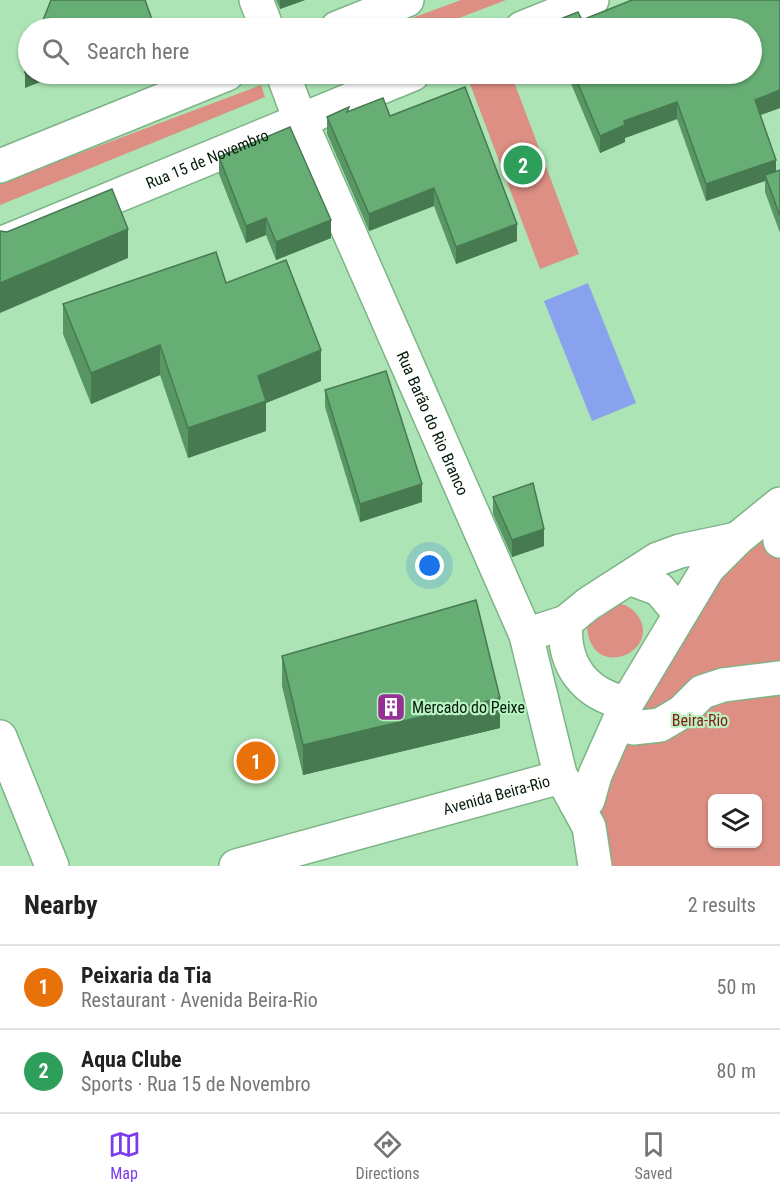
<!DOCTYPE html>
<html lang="en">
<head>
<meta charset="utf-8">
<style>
	:root { --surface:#fff; --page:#f2f2f2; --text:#222; --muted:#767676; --line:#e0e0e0; --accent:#7c3aed }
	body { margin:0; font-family:"Roboto Condensed",sans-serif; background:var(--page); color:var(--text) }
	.controls { position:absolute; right:18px; bottom:18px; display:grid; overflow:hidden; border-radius:9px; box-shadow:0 2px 4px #0004 }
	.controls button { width:54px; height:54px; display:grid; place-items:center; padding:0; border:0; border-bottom:2px solid var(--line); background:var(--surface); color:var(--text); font:30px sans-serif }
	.you { position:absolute; left:430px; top:566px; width:21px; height:21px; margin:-15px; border:4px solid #fff; border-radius:50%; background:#1a73e8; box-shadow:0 0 0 9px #1a73e833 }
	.badge { display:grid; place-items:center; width:39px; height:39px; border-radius:50%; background:var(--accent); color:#fff; font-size:20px; font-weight:700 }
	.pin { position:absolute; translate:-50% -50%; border:3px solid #fff; box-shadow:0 2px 6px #0006 }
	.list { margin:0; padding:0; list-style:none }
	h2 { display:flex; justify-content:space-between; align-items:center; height:78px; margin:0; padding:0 24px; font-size:26px }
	h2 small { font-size:20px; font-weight:400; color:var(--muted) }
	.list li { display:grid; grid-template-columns:39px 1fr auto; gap:18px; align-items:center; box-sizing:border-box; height:84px; padding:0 24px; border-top:2px solid var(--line) }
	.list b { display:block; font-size:22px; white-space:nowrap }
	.list p { margin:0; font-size:20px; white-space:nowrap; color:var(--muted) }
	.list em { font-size:20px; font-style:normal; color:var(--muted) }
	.icon { flex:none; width:33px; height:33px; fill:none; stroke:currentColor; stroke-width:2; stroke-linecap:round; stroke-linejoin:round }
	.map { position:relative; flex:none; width:780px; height:866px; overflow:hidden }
	.search { position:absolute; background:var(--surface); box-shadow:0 2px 4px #0004; left:18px; right:18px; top:18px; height:66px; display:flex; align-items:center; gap:15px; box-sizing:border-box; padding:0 21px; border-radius:33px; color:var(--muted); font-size:22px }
	.sheet { height:246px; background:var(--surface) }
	nav { display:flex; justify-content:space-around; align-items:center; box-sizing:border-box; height:84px; border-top:2px solid var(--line); background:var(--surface); font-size:16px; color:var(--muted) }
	nav a { display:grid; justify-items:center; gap:3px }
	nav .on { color:var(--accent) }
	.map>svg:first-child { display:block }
	.green { fill:#dd8f83; fill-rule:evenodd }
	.water { fill:#88a2ed }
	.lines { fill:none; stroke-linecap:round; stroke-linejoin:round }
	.minor-casing { stroke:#7db487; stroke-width:36 }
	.major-casing { stroke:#7db487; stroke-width:36 }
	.minor { stroke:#fff; stroke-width:33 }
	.major { stroke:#fff; stroke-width:33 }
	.wall { fill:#589664 }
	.shaded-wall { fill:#477a51 }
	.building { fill:#66ae74; stroke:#477a51; stroke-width:1.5 }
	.labels { text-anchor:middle; stroke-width:4.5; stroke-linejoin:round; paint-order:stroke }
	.street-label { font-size:16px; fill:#071d0c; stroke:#b9f2c2 }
	.poi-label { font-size:16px; fill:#071d0c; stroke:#b9f2c2; text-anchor:start }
	.park-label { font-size:16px; fill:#861b14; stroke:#b9f2c2 }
</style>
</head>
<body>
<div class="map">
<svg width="780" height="866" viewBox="0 0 780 866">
	<rect width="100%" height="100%" fill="#ace4b5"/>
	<!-- green -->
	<g class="green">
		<polygon points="461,0 506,0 433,28 385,28"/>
		<polygon points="474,74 511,74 579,254 540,269 467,76"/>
		<polygon points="261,85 265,97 0,205 0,183"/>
		<path d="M780,521v345h-202l8,-48 78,-206zM712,798h46v46h-46z"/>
		<path d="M613,602c12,2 21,6 27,17 18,36 -51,62 -53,6z"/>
	</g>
	<!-- water -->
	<polygon class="water" points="588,283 636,403 592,421 544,301"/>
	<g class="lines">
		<!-- minor casing -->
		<g class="minor-casing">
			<g id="minor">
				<polyline points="256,0 267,28"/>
				<path id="s1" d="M283,74l17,46 226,515 35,143"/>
				<polyline points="779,527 780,541"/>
				<polyline points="629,578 659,589 679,613"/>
				<path d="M566,622c-4,43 19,73 61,81"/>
				<polyline points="526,635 566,622 588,604 658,559 680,551 737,539"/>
				<polyline points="633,728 660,725 682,712 702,692 723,685 780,678"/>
				<polyline points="0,737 52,866"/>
				<polyline points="576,803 589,827 595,866"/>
				<path id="s2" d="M236,866l321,-88 7,3 12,22 6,2 6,-5 7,-25 32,-72 81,-135 29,-29 43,-35"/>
			</g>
		</g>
		<!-- major casing -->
		<g class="major-casing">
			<g id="major">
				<polyline points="337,28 407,0"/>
				<polyline points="522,28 592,0"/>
				<polyline points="0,166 227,74"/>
				<path id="s3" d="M0,244l413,-170"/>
			</g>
		</g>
		<!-- minor -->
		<use href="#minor" class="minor"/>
		<!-- major -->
		<use href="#major" class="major"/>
	</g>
	<!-- wall -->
	<g class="wall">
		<polygon points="276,0 305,0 280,9"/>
		<polygon points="632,0 780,0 780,108 760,115 776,160 776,171 780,170 780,233 765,192 765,181 706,201 677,119 625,138 625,142 600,153 567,74 752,74 752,28 553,28 553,22 578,12 582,20"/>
		<polygon points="349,111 390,116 517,241 456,264 434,206 369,231 327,134 327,117"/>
		<polygon points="219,157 331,238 276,260 266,235 246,243 219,174"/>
		<polygon points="226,283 321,381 266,403 266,431 188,458 160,375 91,404 63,334 63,304"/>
		<polygon points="325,390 422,502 360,522 325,407"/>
		<polygon points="493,497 544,546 512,557 493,514"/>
		<polygon points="282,656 500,728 303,775 282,686"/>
	</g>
	<!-- shaded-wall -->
	<g class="shaded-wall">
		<polygon points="280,0 305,0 280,9"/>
		<polygon points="28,70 28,74 61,74 25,88 25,72"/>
		<polygon points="780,90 780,108 755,117 755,100"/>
		<polygon points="677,102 677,119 625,138 625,142 600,153 600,136 624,121"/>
		<polygon points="776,160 776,178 765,175 765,181 706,201 706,184"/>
		<polygon points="434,188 434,206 369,231 369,214"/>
		<polygon points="266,218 266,235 246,243 246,226"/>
		<polygon points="331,220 331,238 276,260 276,242"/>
		<polygon points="517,224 517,241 456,264 456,247"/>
		<polygon points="128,229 128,258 0,313 0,283"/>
		<polygon points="160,345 160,375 91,404 91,373"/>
		<polygon points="321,350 321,381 266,403 266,431 188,458 188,428 258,376"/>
		<polygon points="422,484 422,502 360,522 360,504"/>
		<polygon points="544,529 544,546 512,557 512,540"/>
		<polygon points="500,698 500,728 303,775 303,745"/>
	</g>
	<!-- building -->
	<g class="building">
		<polygon points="51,0 145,0 155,28 40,28"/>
		<polygon points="632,0 780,0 780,90 755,100 776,160 706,184 677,102 624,121 625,125 600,136 574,74 752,74 752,28 556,28 553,22 578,12 582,20"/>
		<polygon points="28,61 28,70 25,72"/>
		<polygon points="465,87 517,224 456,247 434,188 369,214 327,117 349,107 347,112 383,98 390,116"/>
		<polygon points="290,127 331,220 276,242 266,218 246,226 219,157"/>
		<polygon points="780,170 780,216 765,175"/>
		<polygon points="112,189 128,229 0,283 0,231 7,232"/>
		<polygon points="216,252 226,283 286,260 321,350 258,376 266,401 188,428 160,345 91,373 63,304"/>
		<polygon points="386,371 422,484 360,504 325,390"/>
		<polygon points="533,483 544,529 512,540 493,497"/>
		<polygon points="476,600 500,698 303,745 282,656"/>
	</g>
	<!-- icons -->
	<defs>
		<g id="building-square" transform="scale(1.5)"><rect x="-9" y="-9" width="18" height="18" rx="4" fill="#973094" stroke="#b9f2c2"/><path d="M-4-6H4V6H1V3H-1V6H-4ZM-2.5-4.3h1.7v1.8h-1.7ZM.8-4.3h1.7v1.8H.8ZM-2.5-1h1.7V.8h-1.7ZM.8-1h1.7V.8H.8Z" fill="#fff"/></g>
	</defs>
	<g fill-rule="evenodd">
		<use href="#building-square" x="391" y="707"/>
	</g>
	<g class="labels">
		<!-- street labels -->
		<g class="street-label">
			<text dy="6" stroke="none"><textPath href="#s3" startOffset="224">Rua 15 de Novembro</textPath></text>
			<text dy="6" stroke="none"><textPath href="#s1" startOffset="380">Rua Barão do Rio Branco</textPath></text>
			<text dy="6" stroke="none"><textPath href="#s2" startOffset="270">Avenida Beira-Rio</textPath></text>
		</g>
		<!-- poi labels -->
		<g class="poi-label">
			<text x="412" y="713">Mercado do Peixe</text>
		</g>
		<!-- park labels -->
		<g class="park-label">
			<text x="700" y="726">Beira-Rio</text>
		</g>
	</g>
</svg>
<div class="controls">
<button><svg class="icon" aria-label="layers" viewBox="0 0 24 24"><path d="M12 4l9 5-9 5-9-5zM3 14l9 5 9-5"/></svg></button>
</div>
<div class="you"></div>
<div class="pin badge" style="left:256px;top:761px;background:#e8710a">1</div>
<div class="pin badge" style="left:523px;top:165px;background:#2e9e5b">2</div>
<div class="search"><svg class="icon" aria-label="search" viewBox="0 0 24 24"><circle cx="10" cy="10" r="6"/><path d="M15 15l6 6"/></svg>Search here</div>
</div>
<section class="sheet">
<h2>Nearby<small>2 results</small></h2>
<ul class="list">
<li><span class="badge" style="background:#e8710a">1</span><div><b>Peixaria da Tia</b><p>Restaurant · Avenida Beira-Rio</p></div><em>50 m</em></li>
<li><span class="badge" style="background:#2e9e5b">2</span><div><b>Aqua Clube</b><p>Sports · Rua 15 de Novembro</p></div><em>80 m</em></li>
</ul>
</section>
<nav>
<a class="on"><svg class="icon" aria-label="map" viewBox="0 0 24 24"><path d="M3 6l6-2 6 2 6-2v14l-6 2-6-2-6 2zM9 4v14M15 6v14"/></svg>Map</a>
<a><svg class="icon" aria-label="directions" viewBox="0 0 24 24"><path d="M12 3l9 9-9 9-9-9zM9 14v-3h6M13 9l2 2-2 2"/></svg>Directions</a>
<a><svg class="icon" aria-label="saved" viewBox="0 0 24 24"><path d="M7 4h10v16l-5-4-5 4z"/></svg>Saved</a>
</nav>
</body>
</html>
